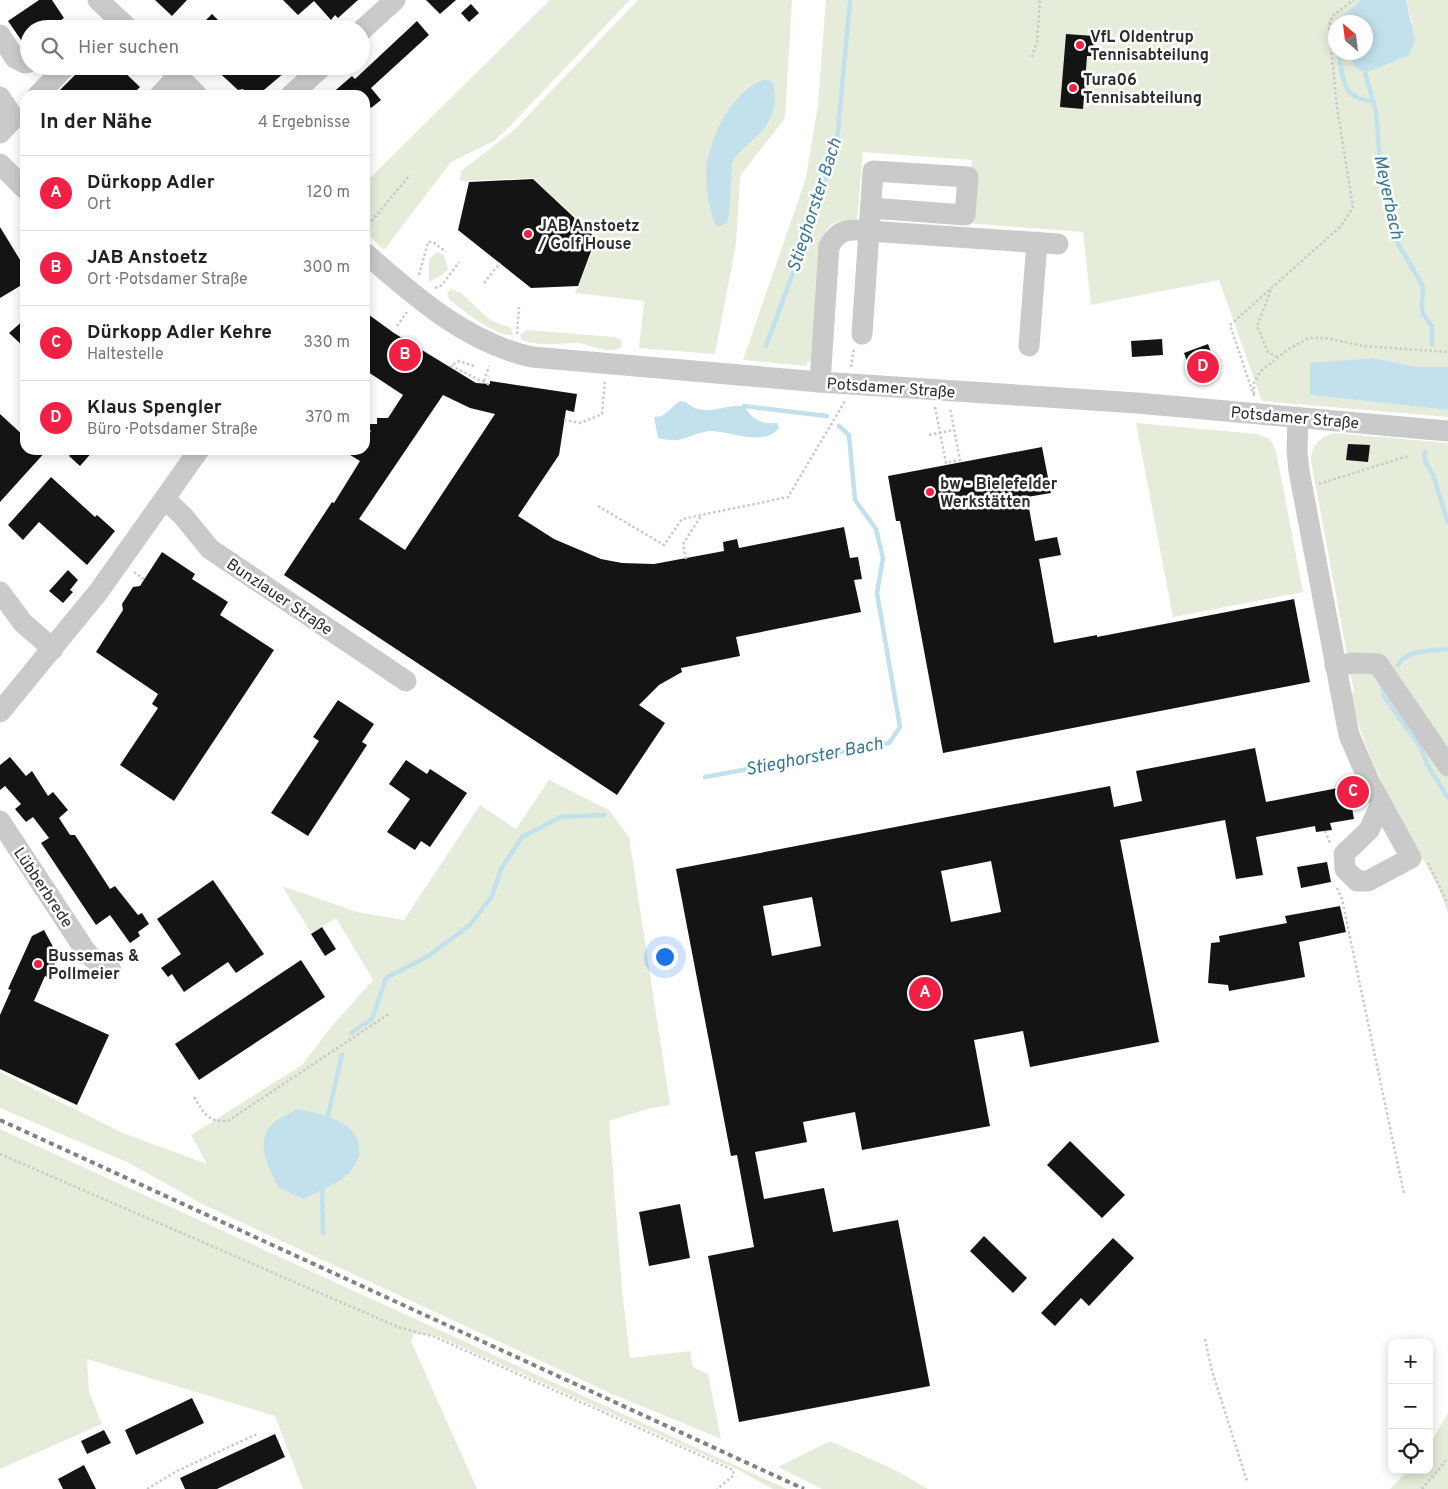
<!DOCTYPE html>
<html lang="de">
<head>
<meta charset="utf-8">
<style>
	:root { --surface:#fff; --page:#f2f2f2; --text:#222; --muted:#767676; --line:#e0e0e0; --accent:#f22044 }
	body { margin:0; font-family:Overpass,sans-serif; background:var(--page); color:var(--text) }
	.controls { position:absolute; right:15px; bottom:15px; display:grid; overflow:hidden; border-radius:10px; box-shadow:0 2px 12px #0003 }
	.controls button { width:45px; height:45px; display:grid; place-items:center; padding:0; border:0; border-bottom:1px solid var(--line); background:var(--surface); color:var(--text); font:25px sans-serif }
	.compass { position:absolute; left:1328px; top:15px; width:45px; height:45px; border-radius:50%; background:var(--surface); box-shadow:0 2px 12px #0003; rotate:332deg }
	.you { position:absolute; left:664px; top:956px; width:18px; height:18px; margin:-12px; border:4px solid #fff; border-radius:50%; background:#1a73e8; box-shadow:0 0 0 8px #1a73e833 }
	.badge { display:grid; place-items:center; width:32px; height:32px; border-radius:50%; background:var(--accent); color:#fff; font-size:16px; font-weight:700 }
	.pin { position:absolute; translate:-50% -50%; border:2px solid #fff; box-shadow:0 1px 5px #0006 }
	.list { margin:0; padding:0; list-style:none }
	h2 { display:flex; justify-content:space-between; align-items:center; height:65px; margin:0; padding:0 20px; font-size:21px }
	h2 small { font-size:16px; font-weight:400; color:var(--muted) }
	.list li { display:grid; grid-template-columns:32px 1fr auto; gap:15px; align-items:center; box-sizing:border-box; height:75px; padding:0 20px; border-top:1px solid var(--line) }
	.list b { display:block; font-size:19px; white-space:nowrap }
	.list p { margin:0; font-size:16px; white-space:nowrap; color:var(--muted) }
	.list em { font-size:16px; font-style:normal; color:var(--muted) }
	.icon { flex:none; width:28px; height:28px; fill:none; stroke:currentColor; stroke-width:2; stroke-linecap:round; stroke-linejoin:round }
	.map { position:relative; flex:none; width:1448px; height:1489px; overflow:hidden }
	.search { position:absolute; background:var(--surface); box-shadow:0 2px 12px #0003; left:20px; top:20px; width:350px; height:55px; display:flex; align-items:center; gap:12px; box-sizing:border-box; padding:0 18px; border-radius:28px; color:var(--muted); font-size:19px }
	.panel { position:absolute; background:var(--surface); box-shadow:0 2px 12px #0003; left:20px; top:90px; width:350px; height:365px; border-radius:15px }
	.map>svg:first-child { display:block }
	.green { fill:#e5ecd9 }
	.water { fill:#c3e1ed }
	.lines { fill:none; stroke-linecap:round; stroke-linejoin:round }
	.stream { stroke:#c3e1ed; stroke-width:4.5 }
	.building { fill:#141414; fill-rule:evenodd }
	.path { stroke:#cacaca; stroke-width:2.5; stroke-dasharray:2.5 2.5; stroke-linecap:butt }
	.minor { stroke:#cacaca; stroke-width:21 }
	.rail { stroke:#828282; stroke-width:4; stroke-dasharray:5 4; stroke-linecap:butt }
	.poi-dot { fill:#f22044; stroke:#fff; stroke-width:2 }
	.labels { text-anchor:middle; stroke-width:5; stroke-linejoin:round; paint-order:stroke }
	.poi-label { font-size:16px; font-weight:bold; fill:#2d2d2d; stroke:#fff; text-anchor:start }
	.street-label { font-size:16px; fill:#2d2d2d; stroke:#fff }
	.water-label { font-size:18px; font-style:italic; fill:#357894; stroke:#fff }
</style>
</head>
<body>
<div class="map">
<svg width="1448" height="1489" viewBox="0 0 1448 1489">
	<rect width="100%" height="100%" fill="#fff"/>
	<!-- green -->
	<g class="green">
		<polygon points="550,0 630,0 507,129 494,141 451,162 384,250 365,232 365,183"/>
		<polygon points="638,0 792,0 785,118 740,176 736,244 715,354 639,348 644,301 575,293 598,238 533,178 460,181 461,171 513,131"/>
		<path d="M826,0h539l-23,22h-6v30l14,1 3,12 59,-43 -6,-22h42v367h-31l-44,-9 -63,6v31l138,15v7l-186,-16 -43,-121 -128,25 -8,-73 -116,-9 5,-63 -109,-8 -6,69c-15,-1 -27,-2 -33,15l-11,122 -8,8 -62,-6 63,-182 12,-74z"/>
		<polygon points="437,252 444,255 448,269 442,275 429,282 429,259"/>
		<path d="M451,289l10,4 29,27 21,8 2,7c-15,4 -51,-26 -63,-35l-3,-6z"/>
		<path d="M527,330l87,7 7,3 1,4 -2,4c-14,7 -29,-4 -43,-5 -19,0 -37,4 -55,-3l-2,-5z"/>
		<polygon points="1136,423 1257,434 1270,439 1276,451 1303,592 1173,617"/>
		<path d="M1335,433l113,10v471c-7,-27 -24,-52 -37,-76 -26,-48 -49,-92 -61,-145l4,-1 -43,-231c1,-16 8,-24 24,-28z"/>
		<polygon points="549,780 609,810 629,837 670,1105 647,1109 609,1121 622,1290 630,1358 690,1351 693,1367 708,1374 721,1439 610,1393 204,1205 129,1163 0,1108 0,1072 123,1133 207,1164 191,1135 302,1065 332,1026 373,980 336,918 311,933 282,886 357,912 404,920 480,805 516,829"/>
		<polygon points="0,1129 787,1489 773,1489 738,1470 437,1336 414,1334 411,1341 477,1489 303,1489 275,1416 87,1359 89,1392 102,1424 0,1469"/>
		<polygon points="1448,1413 1448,1489 1390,1489 1409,1470 1429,1470 1429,1445"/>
		<polygon points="830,1441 893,1469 928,1489 822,1489 778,1467"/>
	</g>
	<!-- water -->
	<g class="water">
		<polygon points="1365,0 1406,0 1415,40 1408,56 1364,73 1353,65 1350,53 1366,52 1366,22 1342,22"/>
		<path d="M763,80h6l4,3c9,38 -14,49 -38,74l-3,6 -3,52 -2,8 -8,4 -4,-2c-5,-15 -8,-30 -9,-46 -1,-34 23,-86 57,-99z"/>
		<polygon points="1373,358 1417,367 1448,367 1448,410 1310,395 1310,363"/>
		<path d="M680,401c8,0 11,7 18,8 14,4 31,-5 46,-3 9,14 16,18 33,17l2,5c-15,19 -47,4 -67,3 -12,0 -23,7 -34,9 -6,1 -14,-1 -20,-2l-4,-21 8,-1z"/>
		<path d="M296,1109c26,5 67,12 63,46 -1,8 -11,20 -17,24 -12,8 -26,13 -38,20l-25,-11c-10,-17 -25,-47 -6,-65 6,-5 16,-9 23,-14z"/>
	</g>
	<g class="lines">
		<!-- stream -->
		<g class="stream">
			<polyline points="1340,22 1364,0"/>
			<path d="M1339,52c4,27 2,47 34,49l3,11 4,50 9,29 8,51 26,44 -1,22 1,6 9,12v19"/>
			<polyline points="1364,69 1373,101"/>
			<polyline points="766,346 810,227 837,141 850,0"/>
			<polyline points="744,406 827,416"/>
			<polyline points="1425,452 1425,461 1433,475 1448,523"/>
			<path d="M1398,665c8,-16 35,-14 50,-16"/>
			<polyline points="1383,688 1383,695 1422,750 1427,764 1448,798"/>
			<polyline points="705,777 889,743 900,727 877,593 883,558 876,529 855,500 849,435 839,426"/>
			<polyline points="351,1033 372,1019 386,978 428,956 470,925 492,896 501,869 522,837 561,817 604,815"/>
			<polyline points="327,1120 342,1055"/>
			<polyline points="322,1185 323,1233"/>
		</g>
	</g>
	<!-- building -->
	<g class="building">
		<polygon points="39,0 52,0 64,18 48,29 29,29 28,50 8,21"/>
		<polygon points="155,0 187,0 172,16"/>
		<polygon points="283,0 358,0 338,18 335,15 331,20 314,1 298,15"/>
		<polygon points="426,0 456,0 440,14"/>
		<polygon points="471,4 479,13 469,22 461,13"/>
		<polygon points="212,14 227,29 197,29"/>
		<polygon points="417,21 429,35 371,88 381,100 371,108 365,101 365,95 330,95 352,76 355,79"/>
		<polygon points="1066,34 1094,36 1093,56 1087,56 1083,109 1060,107"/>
		<polygon points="78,66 118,66 140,87 132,95 55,95 75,75"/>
		<polygon points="212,66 278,66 284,73 258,95 249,95 243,89 238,90"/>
		<polygon points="533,179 596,238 578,286 531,288 458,230 469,182"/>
		<polygon points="0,227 25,268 25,283 0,298"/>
		<path d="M365,312l29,21 82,50 14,1v-3l87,13 -3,18 -8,-2 -7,45 -41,61 36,23 47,20 21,4 32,1 70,-13 -1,-9 14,-3 2,9 105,-21 6,31 8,-1 4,22 -8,1 7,32 -125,25 4,19 -59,12 1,4 -23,13 -20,20 26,18 -48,72 -333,-220 48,-73 2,1 26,-42 -18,-11h23v-10l6,-9 -6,-4v-3h12v-6h11l15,-23 -38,-25zM443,395l27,13 25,6 -90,136 -46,-31z"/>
		<polygon points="25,319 25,348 9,333"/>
		<polygon points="1162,339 1163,355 1132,357 1131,341"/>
		<polygon points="1208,344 1216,366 1193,378 1184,353"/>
		<polygon points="0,414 25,437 25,450 47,450 0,502"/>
		<polygon points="1348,444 1370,445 1368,462 1346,460"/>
		<polygon points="1042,447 1051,493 1027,497 1035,541 1057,537 1061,555 1039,559 1054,643 1097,635 1097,637 1294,599 1310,682 943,753 900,521 896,521 888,476"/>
		<polygon points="75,450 94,450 80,466 69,456"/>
		<polygon points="51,477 95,517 97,515 115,531 87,565 39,522 23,540 8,525"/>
		<polygon points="162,552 195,574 192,579 228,602 220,615 274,650 174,801 120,765 158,708 152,704 158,694 96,652 123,610 122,604 133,587 140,586"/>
		<polygon points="68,570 78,580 70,590 73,592 63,603 49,591"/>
		<polygon points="338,700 374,724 362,742 367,745 308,836 271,813 319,741 313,737"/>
		<path d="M1255,748l11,54 82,-16 6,33 -24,4 2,7 -16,2 -1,-6 -59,11 7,38 -27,4 -11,-59 -105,20 39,202 -129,25 -7,-36 -49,9 16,86 -128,24 -7,-38 -52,10 4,20 -52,10 9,47 60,-11 9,44 65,-12 32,166 -191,36 -31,-166 46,-9 -17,-92 -6,1 -55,-287 434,-83 4,21 28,-6 -6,-30zM991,861l10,51 -50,10 -10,-51zM812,897l9,49 -49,10 -9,-50z"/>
		<polygon points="10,757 26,776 32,771 48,796 53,792 68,810 59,818 70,835 75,835 110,889 115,886 138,915 142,913 149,924 138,932 140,936 130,943 110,915 96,925 41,843 49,838 33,817 26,822 15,809 21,804 5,786 0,790 0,765"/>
		<polygon points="406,760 427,774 430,769 467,793 430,847 421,841 415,850 387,832 410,799 389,784"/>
		<polygon points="1327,862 1331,882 1301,888 1297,867"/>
		<polygon points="213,880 264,954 236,973 228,962 184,992 172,974 168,977 161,968 181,954 157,919"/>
		<polygon points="1340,906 1346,932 1299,942 1305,977 1229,991 1228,985 1208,983 1211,943 1220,942 1219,936 1287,923 1285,916"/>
		<polygon points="322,927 336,949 325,956 311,934"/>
		<polygon points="44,930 58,956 49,978 45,976 34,1001 109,1035 77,1105 0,1069 0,1015 11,990 8,989 32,936"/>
		<polygon points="301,960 325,997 199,1080 175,1044"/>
		<polygon points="1070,1141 1125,1195 1102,1218 1047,1165"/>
		<polygon points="680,1204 690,1258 649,1266 639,1212"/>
		<polygon points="984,1236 1027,1278 1013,1293 970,1251"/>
		<polygon points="1113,1238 1134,1258 1089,1306 1081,1298 1055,1326 1041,1313"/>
		<polygon points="192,1398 204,1423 136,1455 125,1430"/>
		<polygon points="104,1430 111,1443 87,1454 81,1441"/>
		<polygon points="275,1434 285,1457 217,1489 185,1489 180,1478"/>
		<polygon points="84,1465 96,1489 63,1489 58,1479"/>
	</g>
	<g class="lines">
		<!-- path -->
		<g class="path">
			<polyline points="1032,57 1037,42 1040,0"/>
			<polyline points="365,229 410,175"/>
			<polyline points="419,275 428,242 433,242 446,252"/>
			<polyline points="484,283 500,263"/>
			<polyline points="435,288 442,285 459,262"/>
			<polyline points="1271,290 1257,326 1268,352 1277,357"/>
			<polyline points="397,326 407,312"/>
			<polyline points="517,334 519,307"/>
			<polyline points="474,366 459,361 451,366 490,385"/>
			<polyline points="851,367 854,348"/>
			<polyline points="484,381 489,366"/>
			<polyline points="1254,394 1254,382 1261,371 1290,348 1309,338 1326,338 1363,346 1448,352"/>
			<polyline points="1254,396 1230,325 1341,226 1353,207 1337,108 1329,26 1332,16 1354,0"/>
			<polyline points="935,407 946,463 960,460 950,408"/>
			<polyline points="564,420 581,423 602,414 605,380"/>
			<polyline points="929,435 954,430"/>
			<polyline points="1319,484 1408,456"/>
			<polyline points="598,506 664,545 682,519 788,497 845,401"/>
			<polyline points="686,559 683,544 701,516"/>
			<polyline points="134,572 144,579"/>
			<polyline points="1325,831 1330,843"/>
			<polyline points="1428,863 1448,904"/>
			<polyline points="1337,888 1342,899 1404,1194"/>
			<path d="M194,1097c10,16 13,25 34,24l162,-108"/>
			<polyline points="0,1154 398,1327 435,1337 733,1470 734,1475 717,1489"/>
			<polyline points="1205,1339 1212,1371 1247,1481"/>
			<polyline points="147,1489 177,1471 257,1434"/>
			<polyline points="1422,1489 1448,1458"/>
		</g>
		<!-- minor -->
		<g class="minor">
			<polyline points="98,0 129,29"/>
			<polyline points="361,31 395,0"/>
			<polyline points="0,35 15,58 25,63 29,62"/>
			<polyline points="168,66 197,95"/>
			<polyline points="38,95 66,66"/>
			<polyline points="160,95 178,76"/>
			<polyline points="291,95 323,66"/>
			<polyline points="0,97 14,118 0,133"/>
			<polyline points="0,164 25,189"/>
			<polyline points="871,208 965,215 968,177 873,171 869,231 1058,244"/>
			<path d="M365,253c49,43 102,90 167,104l288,25 317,21 311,28"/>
			<polyline points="1029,346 1037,242"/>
			<path d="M820,382l9,-135c9,-19 21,-18 40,-16l-7,103"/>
			<polyline points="1298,417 1297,451 1299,471 1349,735 1369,781 1411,858 1368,881 1357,881 1345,869 1344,854 1369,830 1381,804"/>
			<polyline points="166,500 183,516 210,549 406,681"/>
			<polyline points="0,592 23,623 53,649"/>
			<polyline points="1335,666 1355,663 1378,664 1448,766"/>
			<polyline points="0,712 99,591 199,450"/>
			<polyline points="0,821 85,950 91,957 111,970"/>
		</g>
		<!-- rail -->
		<polyline class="rail" points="0,1120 804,1489"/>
	</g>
	<!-- markers -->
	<g class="poi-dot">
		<circle cx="1080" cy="45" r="5"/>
		<circle cx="1073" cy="88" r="5"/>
		<circle cx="528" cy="234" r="5"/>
		<circle cx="930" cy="492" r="5"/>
		<circle cx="38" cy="964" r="5"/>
	</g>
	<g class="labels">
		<!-- poi labels -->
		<g class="poi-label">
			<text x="1090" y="42">VfL Oldentrup<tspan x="1090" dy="18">Tennisabteilung</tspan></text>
			<text x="1083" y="85">Tura06<tspan x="1083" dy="18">Tennisabteilung</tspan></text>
			<text x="538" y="231">JAB Anstoetz<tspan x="538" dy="18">/ Golf House</tspan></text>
			<text x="940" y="489">bw - Bielefelder<tspan x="940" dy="18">Werkstätten</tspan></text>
			<text x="48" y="961">Bussemas &amp;<tspan x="48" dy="18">Pollmeier</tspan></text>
		</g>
		<!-- street labels -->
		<g class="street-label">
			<text transform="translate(891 387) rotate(4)" y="6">Potsdamer Straße</text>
			<text transform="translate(1295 417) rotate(5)" y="6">Potsdamer Straße</text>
			<text transform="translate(280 596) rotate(34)" y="6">Bunzlauer Straße</text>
			<text transform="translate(44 887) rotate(56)" y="6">Lübberbrede</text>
		</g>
		<!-- water labels -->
		<g class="water-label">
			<text transform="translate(1389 197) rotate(78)" y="6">Meyerbach</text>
			<text transform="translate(814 205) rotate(-72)" y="6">Stieghorster Bach</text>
			<text transform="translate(814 756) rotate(-11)" y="6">Stieghorster Bach</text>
		</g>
	</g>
</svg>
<div class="controls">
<button>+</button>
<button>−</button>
<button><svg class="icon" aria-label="locate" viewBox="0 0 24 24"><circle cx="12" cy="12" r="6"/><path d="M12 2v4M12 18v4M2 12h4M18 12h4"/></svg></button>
</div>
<svg class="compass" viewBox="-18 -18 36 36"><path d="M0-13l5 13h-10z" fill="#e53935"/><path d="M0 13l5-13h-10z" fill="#767676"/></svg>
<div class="you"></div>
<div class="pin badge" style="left:925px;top:993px">A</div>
<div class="pin badge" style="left:405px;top:355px">B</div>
<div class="pin badge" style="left:1353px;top:792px">C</div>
<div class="pin badge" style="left:1203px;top:367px">D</div>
<div class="search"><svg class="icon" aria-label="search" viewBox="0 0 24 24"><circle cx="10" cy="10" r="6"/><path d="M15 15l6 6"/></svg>Hier suchen</div>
<section class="panel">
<h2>In der Nähe<small>4 Ergebnisse</small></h2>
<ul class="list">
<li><span class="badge">A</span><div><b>Dürkopp Adler</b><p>Ort</p></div><em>120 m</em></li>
<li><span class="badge">B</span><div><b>JAB Anstoetz</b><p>Ort · Potsdamer Straße</p></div><em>300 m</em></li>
<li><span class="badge">C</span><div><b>Dürkopp Adler Kehre</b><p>Haltestelle</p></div><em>330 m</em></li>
<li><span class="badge">D</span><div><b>Klaus Spengler</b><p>Büro · Potsdamer Straße</p></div><em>370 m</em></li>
</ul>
</section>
</div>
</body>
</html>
